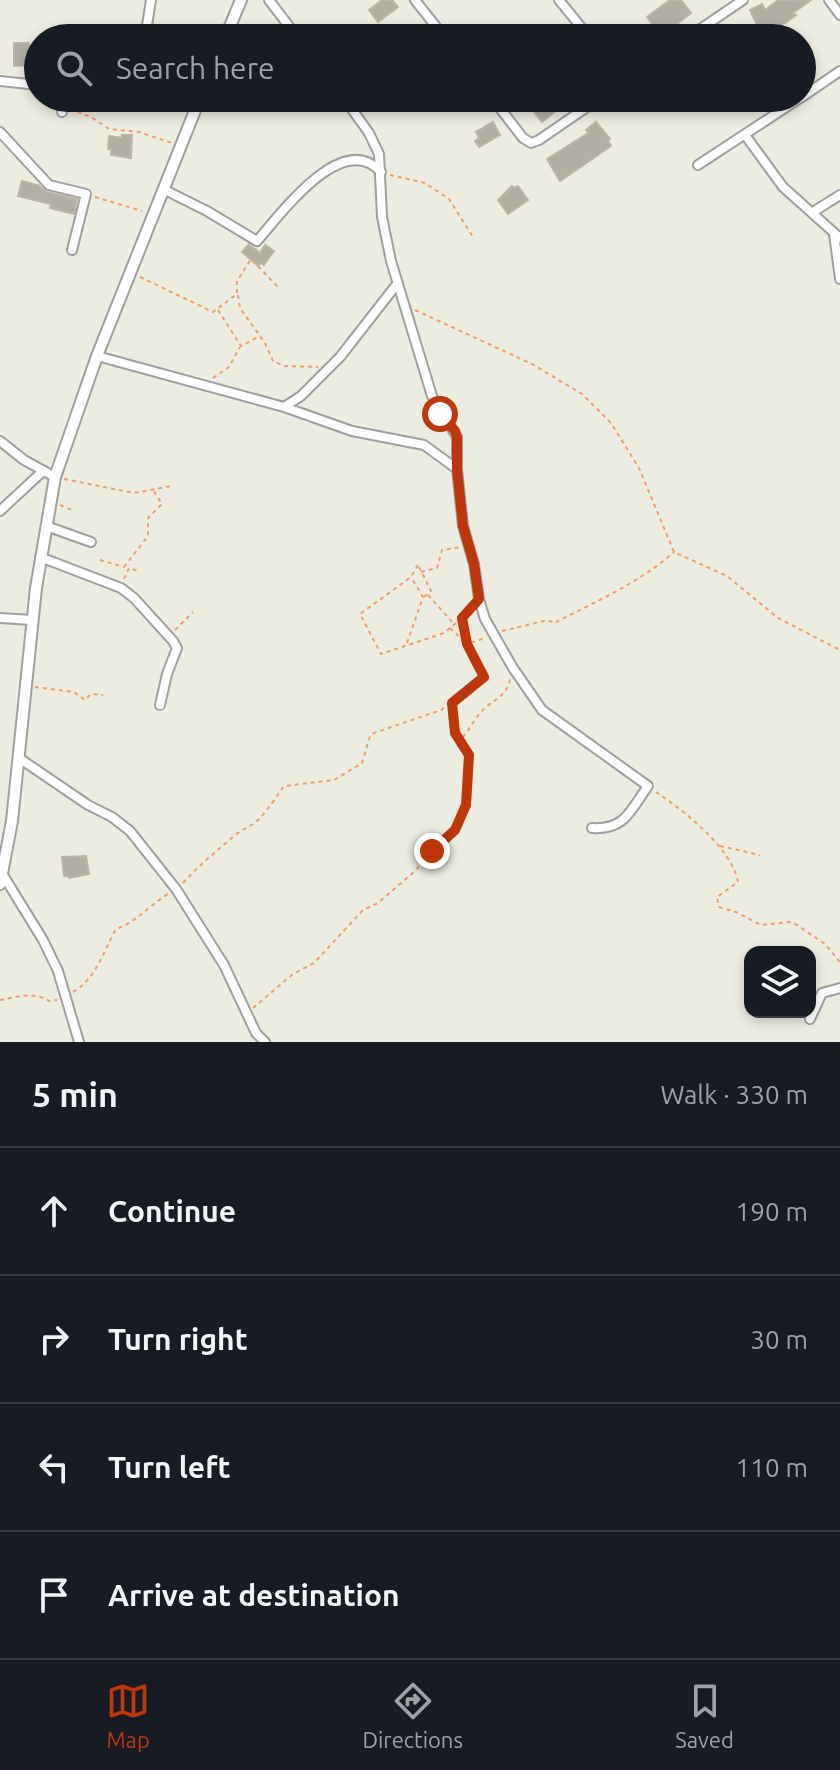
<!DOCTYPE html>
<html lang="en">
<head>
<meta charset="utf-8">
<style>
	:root { --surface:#171b24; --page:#242831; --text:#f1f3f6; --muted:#9ea1a6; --line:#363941; --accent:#bd370a }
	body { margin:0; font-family:Ubuntu,sans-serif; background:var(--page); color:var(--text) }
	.controls { position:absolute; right:24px; bottom:24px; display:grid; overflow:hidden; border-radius:16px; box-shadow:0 4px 12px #0003 }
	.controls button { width:72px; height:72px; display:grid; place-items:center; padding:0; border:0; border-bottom:2px solid var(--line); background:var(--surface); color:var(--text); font:40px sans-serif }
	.stop { position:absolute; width:24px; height:24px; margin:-18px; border:6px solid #bd370a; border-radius:50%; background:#fff }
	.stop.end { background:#bd370a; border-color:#fff; box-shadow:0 2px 8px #0008 }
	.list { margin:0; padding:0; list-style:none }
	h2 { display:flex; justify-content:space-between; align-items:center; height:104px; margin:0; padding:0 32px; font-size:34px }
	h2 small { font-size:26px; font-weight:400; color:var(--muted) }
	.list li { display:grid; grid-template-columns:52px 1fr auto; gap:24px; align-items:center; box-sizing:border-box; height:128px; padding:0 32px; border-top:2px solid var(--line) }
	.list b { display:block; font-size:30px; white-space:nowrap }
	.list em { font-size:26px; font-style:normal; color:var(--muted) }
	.icon { flex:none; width:44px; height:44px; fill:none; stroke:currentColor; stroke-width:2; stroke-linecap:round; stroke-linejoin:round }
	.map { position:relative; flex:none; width:840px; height:1042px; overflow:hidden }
	.search { position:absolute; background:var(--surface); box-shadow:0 4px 12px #0003; left:24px; right:24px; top:24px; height:88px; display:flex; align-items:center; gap:20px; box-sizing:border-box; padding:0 28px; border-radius:44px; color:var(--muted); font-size:30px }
	.sheet { height:616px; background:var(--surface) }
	nav { display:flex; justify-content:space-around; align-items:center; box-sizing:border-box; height:112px; border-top:2px solid var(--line); background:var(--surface); font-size:22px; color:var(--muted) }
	nav a { display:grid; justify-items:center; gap:4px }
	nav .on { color:var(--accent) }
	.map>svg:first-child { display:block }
	.building { fill:#b2aea4; stroke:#bdb6a5; stroke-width:2 }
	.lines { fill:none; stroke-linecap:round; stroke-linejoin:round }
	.minor-casing { stroke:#a0a0a0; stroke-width:12 }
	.tertiary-casing { stroke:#a0a0a0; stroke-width:14 }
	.path { stroke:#f29c6d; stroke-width:2; stroke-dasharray:4 4; stroke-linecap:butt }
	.minor { stroke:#fff; stroke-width:8 }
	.tertiary { stroke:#fff; stroke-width:10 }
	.route { stroke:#bd370a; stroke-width:10 }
</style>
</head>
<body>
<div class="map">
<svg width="840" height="1042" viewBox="0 0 840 1042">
	<rect width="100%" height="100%" fill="#edece1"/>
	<!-- building -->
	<g class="building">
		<polygon points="382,0 392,0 398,7 378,22 369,10"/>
		<polygon points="670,0 681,0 691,13 673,27 676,31 662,38 647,17"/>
		<polygon points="778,0 811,0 793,13 796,15 787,22 761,34 750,10 762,4 765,10"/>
		<polygon points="14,43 29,43 30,65 14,66"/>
		<polygon points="552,98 558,98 563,105 542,122 534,112"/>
		<polygon points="493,122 500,135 479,147 475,141 479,138 476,132"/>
		<polygon points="596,122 610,139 608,141 611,146 560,181 547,159 588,133 586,130"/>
		<polygon points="122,135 132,135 131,158 111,155 111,149 108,149 109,136 122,138"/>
		<polygon points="22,181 40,186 47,192 77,199 74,214 50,208 51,204 18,196"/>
		<polygon points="512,186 514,188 518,186 528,200 508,214 498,200"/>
		<polygon points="249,244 260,253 265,245 274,251 264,265 261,263 258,266 242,252"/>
		<polygon points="86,856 89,874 69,878 69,876 64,876 62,857"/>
	</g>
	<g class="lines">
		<!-- minor casing -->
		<g class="minor-casing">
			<g id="minor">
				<polyline points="269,0 298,38"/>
				<polyline points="415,0 445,38"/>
				<polyline points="559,0 590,38"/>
				<polyline points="829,0 840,15"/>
				<polyline points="145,38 151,0"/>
				<polyline points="687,38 743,0"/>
				<polyline points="0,81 38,85"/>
				<polyline points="802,97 840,71"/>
				<polyline points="60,98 62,112"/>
				<path d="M344,98l25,35 10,21 3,63 9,44 41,135 25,41v32l6,57 11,38 5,35 6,20 28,49 29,42 106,76c-18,25 -23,44 -56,42"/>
				<polyline points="492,98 523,138 531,143 539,140 600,98"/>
				<polyline points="0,132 49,185 86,194 72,250"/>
				<polyline points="745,135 783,187 840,238"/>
				<polyline points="698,165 800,98"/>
				<path d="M165,190l42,21 50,30c24,-27 85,-112 124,-69"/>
				<polyline points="813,212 840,195"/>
				<polyline points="834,234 840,279"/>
				<polyline points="97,356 284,407 352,431 424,445 457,469"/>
				<polyline points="284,407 301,396 340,357 397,284"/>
				<polyline points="0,441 24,460 55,477"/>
				<polyline points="0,511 43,471"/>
				<polyline points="46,526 91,542"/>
				<polyline points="40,557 121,588 134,598 173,641 177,648 167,674 160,705"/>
				<polyline points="0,618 32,620"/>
				<polyline points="19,758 88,805 112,817 130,831 176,889 224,965 256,1033 265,1042"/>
				<polyline points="3,875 43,940 58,971 79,1042"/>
				<polyline points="810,1019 822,993 840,988"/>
			</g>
		</g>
		<!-- tertiary casing -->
		<g class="tertiary-casing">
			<g id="tertiary">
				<polyline points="225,38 241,0"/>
				<polyline points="0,884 12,821 36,588 55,477 97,356 200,98"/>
			</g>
		</g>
		<!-- path -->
		<g class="path">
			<polyline points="70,109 91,117 109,129 139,132 172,143"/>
			<polyline points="390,175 425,183 449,199 473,237"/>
			<polyline points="95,197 142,211"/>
			<polyline points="140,277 213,312 237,294 237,281 251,259 278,287"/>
			<polyline points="238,295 240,308 265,343 273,361 284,366 318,367"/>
			<polyline points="218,310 241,346 260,336"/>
			<polyline points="415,310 532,364 582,394 611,423 639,468 674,552 727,576 778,618 840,650"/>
			<polyline points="213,378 229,367 240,347"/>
			<polyline points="64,479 134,493 171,486"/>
			<polyline points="60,505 72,510"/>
			<polyline points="100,560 124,567"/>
			<polyline points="418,565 411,577 360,614 381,654 444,633 462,618"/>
			<polyline points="124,567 148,536 148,518 162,504 153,490"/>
			<polyline points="419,567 431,591 424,597"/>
			<polyline points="421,572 437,568 442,550 461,547"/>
			<polyline points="124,579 129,568 138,571"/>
			<polyline points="428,595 454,624"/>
			<polyline points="450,628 466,643"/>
			<polyline points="175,630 193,612"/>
			<path d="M502,631l46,-11 6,3c41,-21 85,-40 120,-71"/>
			<polyline points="467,642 462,618 471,608"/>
			<polyline points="407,643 423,597 411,577"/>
			<polyline points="35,687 74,692 85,700 91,694 103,695"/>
			<path d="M453,704l2,29 6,6c9,-9 14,-22 24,-31 11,-10 22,-12 25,-29"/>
			<path d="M656,792c28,19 75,55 82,90l-21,15 2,10 17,5 25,13 28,-3 8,3 28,19 15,18"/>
			<polyline points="720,846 760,855"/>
			<path d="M183,883c16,-18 34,-32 52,-48 8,-6 18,-9 26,-18 8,-9 16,-21 23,-31l50,-6 28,-17 8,-27 4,-3 67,-23 43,-33 -17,-33 18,-6"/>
			<path d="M73,992c23,-13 30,-40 43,-63 19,-6 34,-24 52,-35"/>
			<path d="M0,1000c16,-3 34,-9 49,1l8,-1"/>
			<polyline points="253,1008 293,974 314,963 363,910 378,903 415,871 438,844 455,830 464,811 467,796 469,755 461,739"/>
		</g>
		<!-- minor -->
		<use href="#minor" class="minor"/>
		<!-- tertiary -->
		<use href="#tertiary" class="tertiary"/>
	</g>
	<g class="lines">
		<!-- route -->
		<polyline class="route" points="432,851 455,830 466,805 469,755 455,733 452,703 484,677 467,644 462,618 479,599 474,564 463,526 457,469 457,437 455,431 440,414"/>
	</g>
</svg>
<div class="controls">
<button><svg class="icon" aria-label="layers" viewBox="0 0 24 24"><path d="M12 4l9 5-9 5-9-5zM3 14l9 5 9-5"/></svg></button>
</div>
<div class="stop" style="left:440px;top:414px"></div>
<div class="stop end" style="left:432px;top:851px"></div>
<div class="search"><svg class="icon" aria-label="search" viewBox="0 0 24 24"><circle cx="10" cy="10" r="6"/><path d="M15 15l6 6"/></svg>Search here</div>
</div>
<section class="sheet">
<h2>5 min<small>Walk · 330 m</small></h2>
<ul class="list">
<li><svg class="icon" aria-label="ahead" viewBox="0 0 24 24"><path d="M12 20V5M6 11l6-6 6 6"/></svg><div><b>Continue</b></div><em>190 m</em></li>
<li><svg class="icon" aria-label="right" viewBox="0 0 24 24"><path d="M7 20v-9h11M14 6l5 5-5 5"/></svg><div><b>Turn right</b></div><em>30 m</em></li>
<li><svg class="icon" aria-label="left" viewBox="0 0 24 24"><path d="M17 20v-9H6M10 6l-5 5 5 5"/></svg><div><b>Turn left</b></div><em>110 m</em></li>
<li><svg class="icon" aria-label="arrive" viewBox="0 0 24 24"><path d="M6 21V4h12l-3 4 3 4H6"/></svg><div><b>Arrive at destination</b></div></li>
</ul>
</section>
<nav>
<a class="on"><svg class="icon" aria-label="map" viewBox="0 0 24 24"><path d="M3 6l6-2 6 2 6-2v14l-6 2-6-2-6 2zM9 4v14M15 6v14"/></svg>Map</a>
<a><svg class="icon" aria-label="directions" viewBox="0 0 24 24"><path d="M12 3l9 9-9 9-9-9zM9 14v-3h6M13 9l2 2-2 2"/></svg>Directions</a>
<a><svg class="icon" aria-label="saved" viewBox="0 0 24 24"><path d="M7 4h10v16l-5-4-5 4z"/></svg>Saved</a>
</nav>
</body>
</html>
